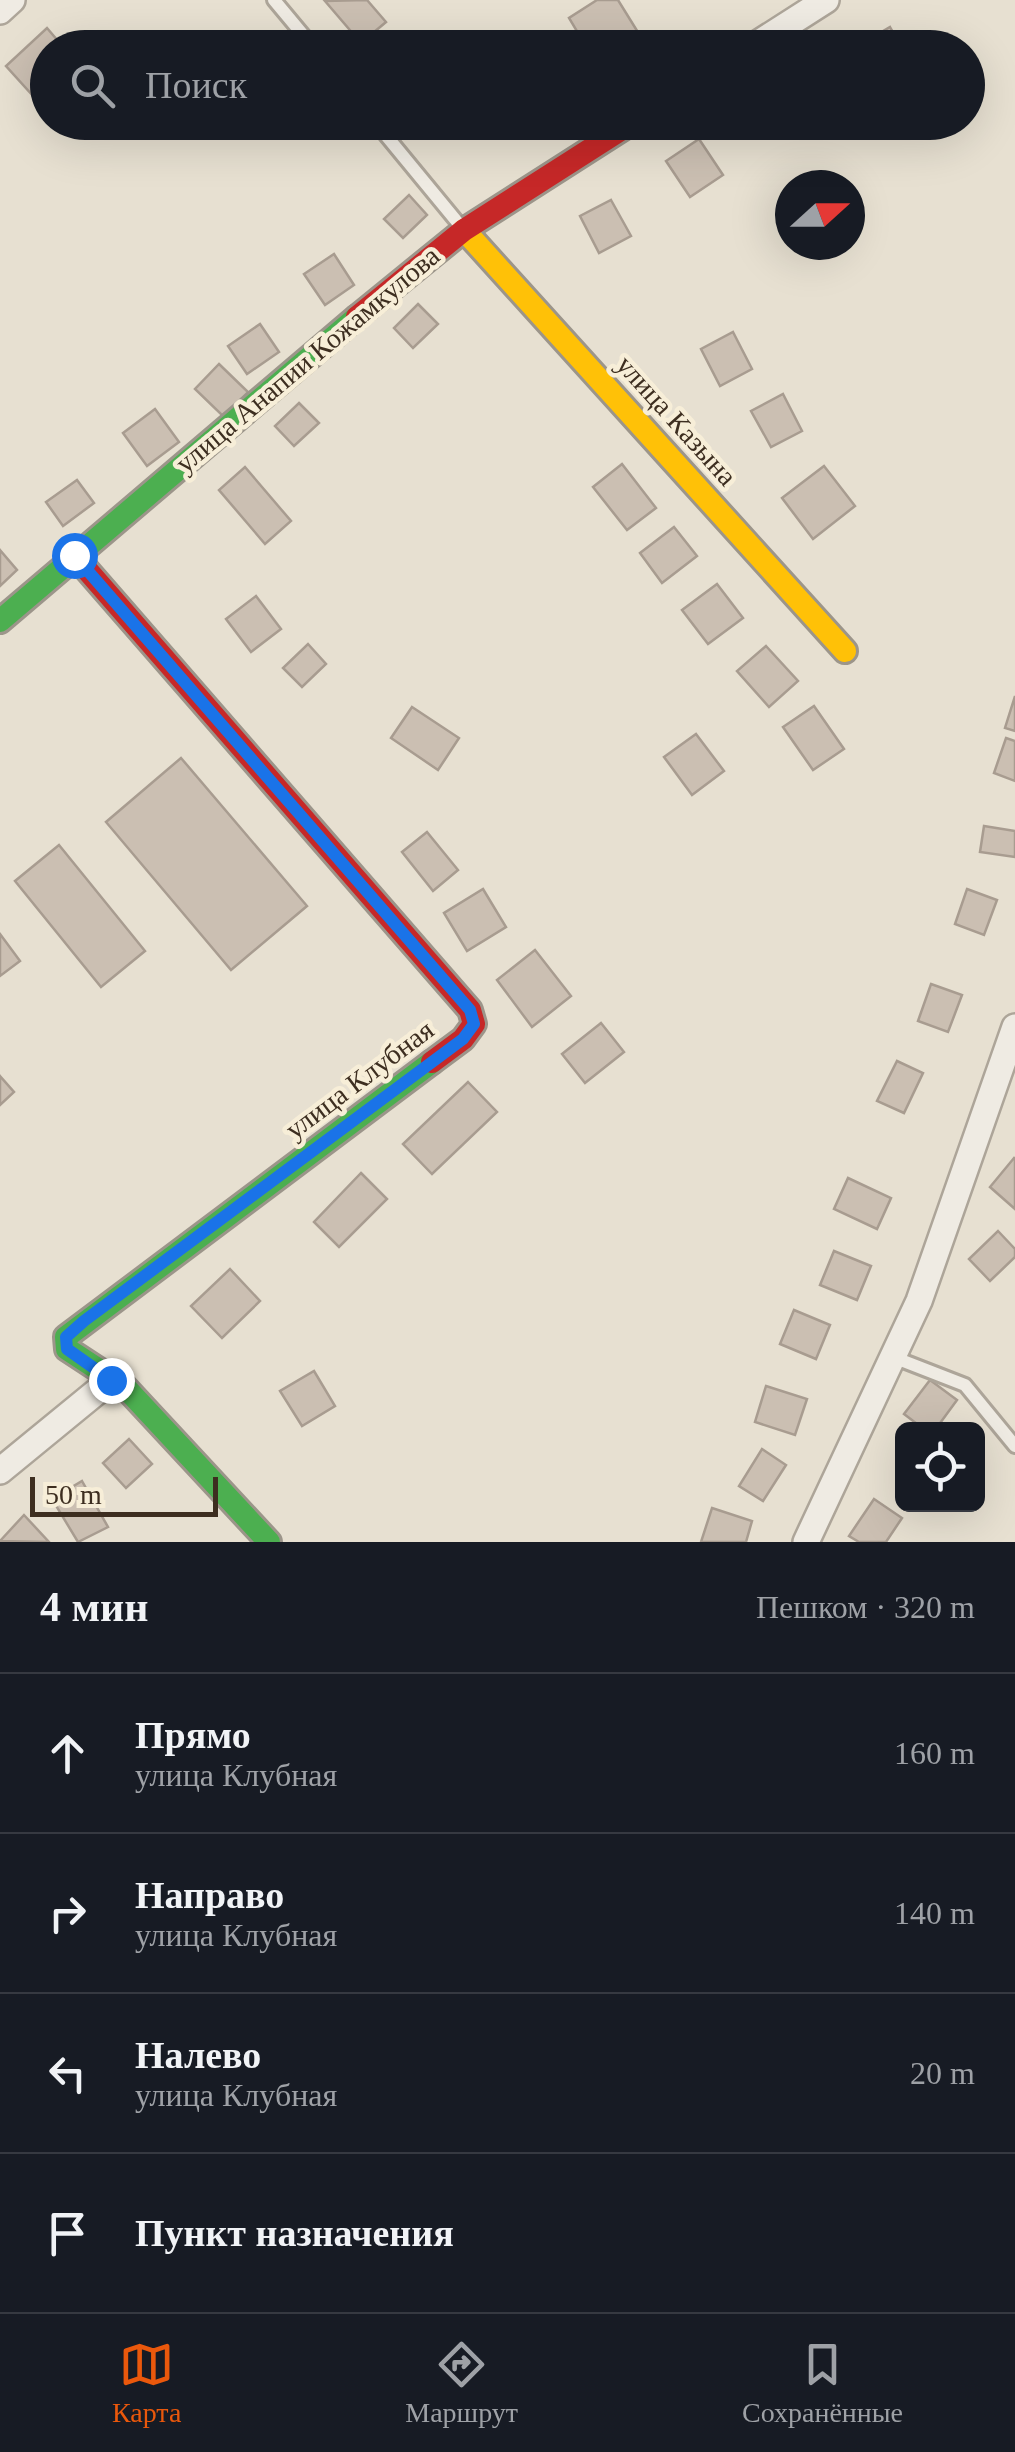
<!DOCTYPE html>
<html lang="ru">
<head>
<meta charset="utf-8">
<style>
	:root { --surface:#171b24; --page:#20242c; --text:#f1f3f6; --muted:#9ea1a6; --line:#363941; --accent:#ea580c }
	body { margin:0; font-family:"Times New Roman",serif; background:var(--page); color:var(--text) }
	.controls { position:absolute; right:30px; bottom:30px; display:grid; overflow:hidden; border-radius:15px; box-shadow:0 10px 40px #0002 }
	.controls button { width:90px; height:90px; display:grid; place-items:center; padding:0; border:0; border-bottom:2px solid var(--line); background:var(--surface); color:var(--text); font:50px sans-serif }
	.compass { position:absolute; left:775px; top:170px; width:90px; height:90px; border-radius:50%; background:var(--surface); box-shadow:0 10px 40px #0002; rotate:69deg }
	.scale { position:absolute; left:30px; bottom:25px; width:188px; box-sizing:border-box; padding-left:10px; border:5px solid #3d2e20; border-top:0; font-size:28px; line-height:35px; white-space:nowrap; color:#3d2e20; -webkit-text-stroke:8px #f7eed8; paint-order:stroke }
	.stop { position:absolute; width:30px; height:30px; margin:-22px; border:8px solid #1a73e8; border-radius:50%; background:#fff }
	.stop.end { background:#1a73e8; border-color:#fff; box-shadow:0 2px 10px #0008 }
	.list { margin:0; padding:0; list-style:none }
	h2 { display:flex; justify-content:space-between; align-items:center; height:130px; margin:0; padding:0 40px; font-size:42px }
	h2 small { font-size:32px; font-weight:400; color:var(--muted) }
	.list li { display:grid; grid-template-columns:65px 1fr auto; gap:30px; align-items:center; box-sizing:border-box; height:160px; padding:0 40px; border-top:2px solid var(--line) }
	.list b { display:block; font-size:38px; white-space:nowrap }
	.list p { margin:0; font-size:32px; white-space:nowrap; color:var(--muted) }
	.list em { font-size:32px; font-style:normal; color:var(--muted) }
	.icon { flex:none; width:55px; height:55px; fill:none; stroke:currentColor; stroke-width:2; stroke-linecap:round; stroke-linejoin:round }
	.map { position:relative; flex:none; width:1015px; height:1542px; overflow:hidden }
	.search { position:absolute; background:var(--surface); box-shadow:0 10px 40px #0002; left:30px; right:30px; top:30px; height:110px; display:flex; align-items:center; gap:25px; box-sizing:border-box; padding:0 35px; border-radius:55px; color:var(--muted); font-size:38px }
	.sheet { height:770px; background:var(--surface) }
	nav { display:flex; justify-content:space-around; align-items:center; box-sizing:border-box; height:140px; border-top:2px solid var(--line); background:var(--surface); font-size:28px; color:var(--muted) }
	nav a { display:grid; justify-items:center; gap:5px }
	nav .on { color:var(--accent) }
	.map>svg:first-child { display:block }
	.building { fill:#cbbfb2; stroke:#a89c90; stroke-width:2.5 }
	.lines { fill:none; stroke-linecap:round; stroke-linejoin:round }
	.lane-casing { stroke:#ada599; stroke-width:18 }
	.street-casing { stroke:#ada599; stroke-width:30 }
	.fast-casing { stroke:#9c958a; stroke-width:28 }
	.slow-casing { stroke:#9c958a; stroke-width:28 }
	.jam-casing { stroke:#9c958a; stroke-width:28 }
	.lane { stroke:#efebe3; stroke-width:12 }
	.street { stroke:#efebe3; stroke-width:25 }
	.fast { stroke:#4caf50; stroke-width:22 }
	.slow { stroke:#ffc107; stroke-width:22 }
	.jam { stroke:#c62828; stroke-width:22 }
	.route { stroke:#1a73e8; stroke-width:12 }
	.labels { text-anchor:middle; stroke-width:9; stroke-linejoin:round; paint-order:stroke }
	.street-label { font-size:28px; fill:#3d2e20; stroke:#f7eed8 }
</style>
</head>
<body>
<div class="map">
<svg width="1015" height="1542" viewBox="0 0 1015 1542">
	<rect width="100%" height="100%" fill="#e7e0d1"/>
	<!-- building -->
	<g class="building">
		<polygon points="367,0 386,22 361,43 325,1"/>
		<polygon points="597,0 618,0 644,42 635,48 587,48 569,18"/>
		<polygon points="890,27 902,48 866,48 863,43"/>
		<polygon points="47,28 64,48 48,48 48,84 34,97 6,66"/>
		<polygon points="699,139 723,175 690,197 666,161"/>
		<polygon points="409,195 427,215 403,238 384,219"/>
		<polygon points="611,200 631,236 599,253 580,216"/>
		<polygon points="334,254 354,285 325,305 304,274"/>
		<polygon points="418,304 438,324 413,348 394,328"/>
		<polygon points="260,324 279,352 247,374 228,346"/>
		<polygon points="733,332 752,369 720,386 701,349"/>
		<polygon points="219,364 248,392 224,417 195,389"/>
		<polygon points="783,394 802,431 771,447 751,411"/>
		<polygon points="299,403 319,423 294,446 275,426"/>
		<polygon points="155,409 179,442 147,466 123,433"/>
		<polygon points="622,464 656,508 627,530 593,487"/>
		<polygon points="824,466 855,506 813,539 782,498"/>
		<polygon points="245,467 291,521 265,544 219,490"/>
		<polygon points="77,480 94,503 63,526 46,502"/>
		<polygon points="674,527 697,556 662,583 640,553"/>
		<polygon points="0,550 17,570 0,586"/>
		<polygon points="717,584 743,618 708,644 682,610"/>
		<polygon points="256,596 281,629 251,652 226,619"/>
		<polygon points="308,644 326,664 302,687 283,668"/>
		<polygon points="766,646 798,681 769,707 737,671"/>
		<polygon points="1015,696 1015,731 1005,728"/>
		<polygon points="814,706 844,749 813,770 783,727"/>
		<polygon points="412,707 459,738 438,770 391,738"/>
		<polygon points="696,734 724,771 692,795 664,757"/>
		<polygon points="1006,738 1015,741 1015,781 994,773"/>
		<polygon points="181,758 307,906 231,970 106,822"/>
		<polygon points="984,826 1015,831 1015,857 980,852"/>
		<polygon points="427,832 458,870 433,891 402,852"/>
		<polygon points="59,845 145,951 101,987 15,881"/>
		<polygon points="483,889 506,927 467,951 444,913"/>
		<polygon points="967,889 997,900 984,935 955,924"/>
		<polygon points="0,934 20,961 0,976"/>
		<polygon points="535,950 571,996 532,1027 497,980"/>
		<polygon points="931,984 962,995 948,1032 918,1021"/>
		<polygon points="601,1023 624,1052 585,1083 562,1054"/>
		<polygon points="897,1061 923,1073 904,1113 877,1101"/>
		<polygon points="0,1076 14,1092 0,1105"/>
		<polygon points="468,1082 497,1112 432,1174 403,1144"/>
		<polygon points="1014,1158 1015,1159 1015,1209 990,1187"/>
		<polygon points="361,1173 387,1199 339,1247 314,1222"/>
		<polygon points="848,1178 891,1198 877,1229 834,1209"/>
		<polygon points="998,1231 1015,1249 1015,1257 990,1281 969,1259"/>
		<polygon points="834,1251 871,1266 857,1300 820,1285"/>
		<polygon points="230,1269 260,1301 222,1338 191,1306"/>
		<polygon points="794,1310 830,1325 816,1359 780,1344"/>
		<polygon points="314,1371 335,1406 302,1426 280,1391"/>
		<polygon points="930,1380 957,1400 935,1430 925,1430 904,1414"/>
		<polygon points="766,1386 807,1399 795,1435 755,1422"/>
		<polygon points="129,1439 152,1464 126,1488 103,1463"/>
		<polygon points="762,1449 786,1465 763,1501 739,1486"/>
		<polygon points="82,1481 108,1527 78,1542 52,1499"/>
		<polygon points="874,1499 902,1518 886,1542 859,1542 849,1536"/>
		<polygon points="712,1508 752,1521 746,1542 701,1542"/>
		<polygon points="24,1515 49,1542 0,1541"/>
	</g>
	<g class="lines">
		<!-- lane casing -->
		<g class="lane-casing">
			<g id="lane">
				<polyline points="274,0 314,48"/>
				<polyline points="375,122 463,229"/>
				<polyline points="893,1357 965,1385 1015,1446"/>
			</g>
		</g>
		<!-- street casing -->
		<g class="street-casing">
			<g id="street">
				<polyline points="0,11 12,0"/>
				<polyline points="751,48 826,0"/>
				<polyline points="0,1471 111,1380"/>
				<polyline points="806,1542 919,1301 1015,1027"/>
			</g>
		</g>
		<!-- fast casing -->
		<g class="fast-casing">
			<g id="fast">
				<polyline points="0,621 357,317"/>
				<polyline points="269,1542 125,1387 67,1349 66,1337 432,1062"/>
			</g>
		</g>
		<!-- slow casing -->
		<g class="slow-casing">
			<polyline id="slow" points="464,230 845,651"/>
		</g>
		<!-- jam casing -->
		<g class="jam-casing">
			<g id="jam">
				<polyline points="357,317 464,230 633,122"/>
				<polyline points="74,555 470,1010 474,1024 463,1039 432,1062"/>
			</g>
		</g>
		<!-- lane -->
		<use href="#lane" class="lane"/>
		<!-- street -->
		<use href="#street" class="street"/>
		<!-- fast -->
		<use href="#fast" class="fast"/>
		<!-- slow -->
		<use href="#slow" class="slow"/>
		<!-- jam -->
		<use href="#jam" class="jam"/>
	</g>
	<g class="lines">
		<!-- route -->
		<polyline class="route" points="74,555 470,1010 474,1024 463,1039 84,1321 66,1337 67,1349 111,1380"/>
	</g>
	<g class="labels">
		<!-- street labels -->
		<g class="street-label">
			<text transform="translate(307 359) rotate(-40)" y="10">улица Анапии Кожамкулова</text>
			<text transform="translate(677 420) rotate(48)" y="10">улица Казына</text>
			<text transform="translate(359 1079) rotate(-37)" y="10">улица Клубная</text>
		</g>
	</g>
</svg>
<div class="controls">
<button><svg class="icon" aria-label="locate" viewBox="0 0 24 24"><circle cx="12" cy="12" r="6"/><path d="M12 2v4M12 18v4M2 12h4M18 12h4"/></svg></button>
</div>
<svg class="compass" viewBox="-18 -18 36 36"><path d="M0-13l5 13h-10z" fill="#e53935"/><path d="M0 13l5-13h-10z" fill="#9ea1a6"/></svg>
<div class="scale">50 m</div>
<div class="stop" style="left:74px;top:555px"></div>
<div class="stop end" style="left:111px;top:1380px"></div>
<div class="search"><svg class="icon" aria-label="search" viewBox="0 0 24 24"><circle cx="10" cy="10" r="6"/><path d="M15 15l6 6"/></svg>Поиск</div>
</div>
<section class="sheet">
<h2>4 мин<small>Пешком · 320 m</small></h2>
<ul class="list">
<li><svg class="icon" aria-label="ahead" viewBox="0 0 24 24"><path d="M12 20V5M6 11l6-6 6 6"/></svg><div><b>Прямо</b><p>улица Клубная</p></div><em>160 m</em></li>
<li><svg class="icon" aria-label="right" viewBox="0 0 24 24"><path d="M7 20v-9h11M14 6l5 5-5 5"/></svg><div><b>Направо</b><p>улица Клубная</p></div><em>140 m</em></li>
<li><svg class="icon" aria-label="left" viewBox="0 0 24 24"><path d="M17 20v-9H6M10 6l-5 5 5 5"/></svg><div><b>Налево</b><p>улица Клубная</p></div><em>20 m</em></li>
<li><svg class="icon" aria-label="arrive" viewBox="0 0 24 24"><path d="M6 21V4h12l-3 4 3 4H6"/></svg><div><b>Пункт назначения</b></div></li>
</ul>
</section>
<nav>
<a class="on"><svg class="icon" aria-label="map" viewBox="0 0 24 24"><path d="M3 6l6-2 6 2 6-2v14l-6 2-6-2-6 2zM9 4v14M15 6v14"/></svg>Карта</a>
<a><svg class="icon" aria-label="directions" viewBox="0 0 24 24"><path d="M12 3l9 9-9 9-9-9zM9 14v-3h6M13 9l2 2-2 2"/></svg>Маршрут</a>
<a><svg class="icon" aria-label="saved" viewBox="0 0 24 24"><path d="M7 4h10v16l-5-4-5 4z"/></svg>Сохранённые</a>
</nav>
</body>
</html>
